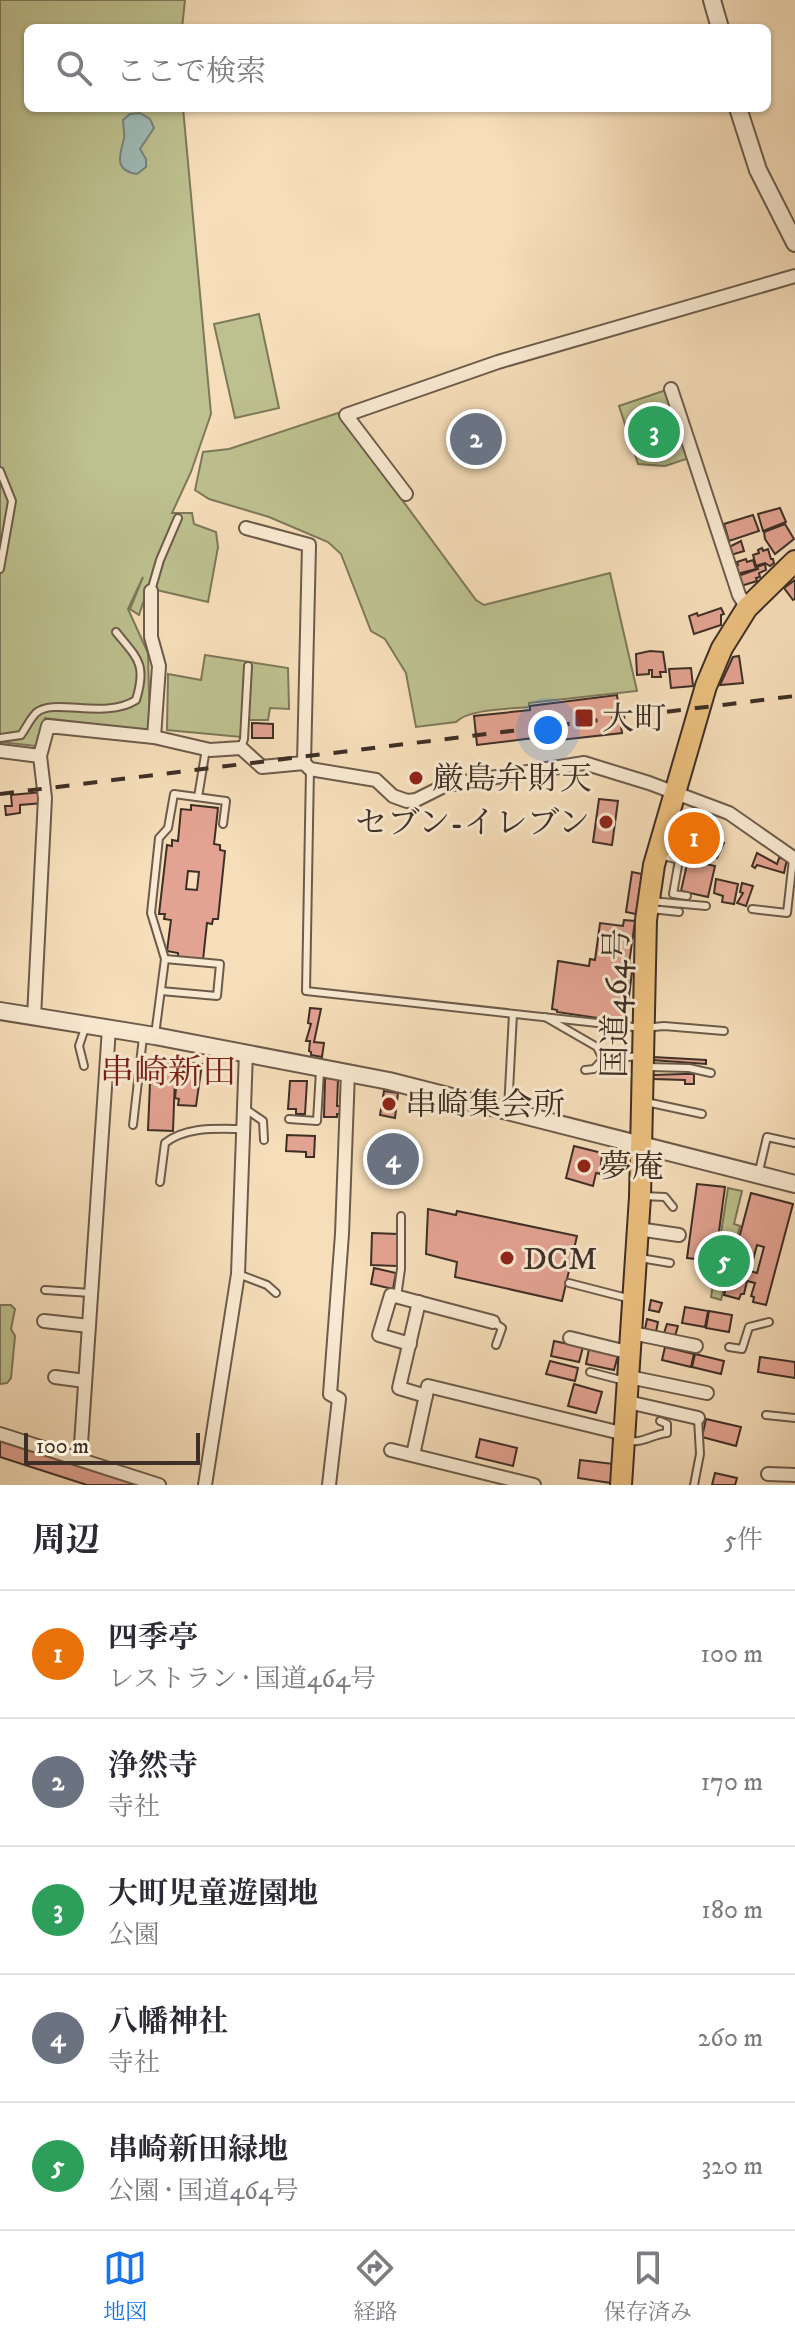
<!DOCTYPE html>
<html lang="ja">
<head>
<meta charset="utf-8">
<style>
	:root { --surface:#fff; --page:#f7f7f7; --text:#2b2b33; --muted:#7c7c81; --line:#e1e1e2; --accent:#1a73e8 }
	body { margin:0; font-family:"IM FELL DW Pica","Noto Serif JP",serif; background:var(--page); color:var(--text) }
	.scale { position:absolute; left:24px; bottom:20px; width:176px; box-sizing:border-box; padding-left:8px; border:4px solid #3e2f26; border-top:0; font-size:22px; line-height:28px; white-space:nowrap; color:#3e2f26; -webkit-text-stroke:6px #f9ead2; paint-order:stroke }
	.you { position:absolute; left:548px; top:730px; width:28px; height:28px; margin:-20px; border:6px solid #fff; border-radius:50%; background:#1a73e8; box-shadow:0 0 0 12px #1a73e833 }
	.badge { display:grid; place-items:center; width:52px; height:52px; border-radius:50%; background:var(--accent); color:#fff; font-size:26px; font-weight:700 }
	.pin { position:absolute; translate:-50% -50%; border:4px solid #fff; box-shadow:0 2px 8px #0006 }
	.list { margin:0; padding:0; list-style:none }
	h2 { display:flex; justify-content:space-between; align-items:center; height:104px; margin:0; padding:0 32px; font-size:34px }
	h2 small { font-size:26px; font-weight:400; color:var(--muted) }
	.list li { display:grid; grid-template-columns:52px 1fr auto; gap:24px; align-items:center; box-sizing:border-box; height:128px; padding:0 32px; border-top:2px solid var(--line) }
	.list b { display:block; font-size:30px; white-space:nowrap }
	.list p { margin:0; font-size:26px; white-space:nowrap; color:var(--muted) }
	.list em { font-size:26px; font-style:normal; color:var(--muted) }
	.icon { flex:none; width:44px; height:44px; fill:none; stroke:currentColor; stroke-width:2; stroke-linecap:round; stroke-linejoin:round }
	.map { position:relative; flex:none; width:795px; height:1485px; overflow:hidden }
	.search { position:absolute; background:var(--surface); box-shadow:0 2px 6px #0004; left:24px; right:24px; top:24px; height:88px; display:flex; align-items:center; gap:20px; box-sizing:border-box; padding:0 28px; border-radius:12px; color:var(--muted); font-size:30px }
	.sheet { height:744px; background:var(--surface) }
	nav { display:flex; justify-content:space-around; align-items:center; box-sizing:border-box; height:112px; border-top:2px solid var(--line); background:var(--surface); font-size:22px; color:var(--muted) }
	nav a { display:grid; justify-items:center; gap:4px }
	nav .on { color:var(--accent) }
	.map>svg:first-child { display:block }
	.green { fill:#bdc18f; stroke:#7e785a; stroke-width:2 }
	.water { fill:#9ebbb7; stroke:#78837d; stroke-width:2 }
	.building { fill:#e3a392; stroke:#3e2f26; stroke-width:2; fill-rule:evenodd }
	.lines { fill:none; stroke-linecap:round; stroke-linejoin:round }
	.service-casing { stroke:#6c5b4b; stroke-width:10 }
	.minor-casing { stroke:#6c5b4b; stroke-width:16 }
	.tertiary-casing { stroke:#6c5b4b; stroke-width:20 }
	.trunk-casing { stroke:#3e2f26; stroke-width:24 }
	.service { stroke:#f9ead2; stroke-width:6 }
	.minor { stroke:#f9ead2; stroke-width:12 }
	.tertiary { stroke:#f9ead2; stroke-width:16 }
	.trunk { stroke:#ebbf7d; stroke-width:20 }
	.rail { stroke:#3e2f26; stroke-width:4; stroke-dasharray:14 14; stroke-linecap:butt }
	.poi-dot { fill:#8f2418; stroke:#f9ead2; stroke-width:3 }
	.labels { text-anchor:middle; stroke-width:6; stroke-linejoin:round; paint-order:stroke }
	.poi-label { font-size:32px; fill:#3e2f26; stroke:#f9ead2; text-anchor:start }
	.street-label { font-size:32px; fill:#3e2f26; stroke:#f9ead2 }
	.neighbourhood-label { font-size:34px; fill:#7a1f14; stroke:#f9ead2 }
</style>
</head>
<body>
<div class="map">
<svg width="795" height="1485" viewBox="0 0 795 1485">
	<rect width="100%" height="100%" fill="#f6deba"/>
	<filter id="stains"><feTurbulence type="fractalNoise" baseFrequency=".0025" numOctaves="4"/><feColorMatrix values="0 0 0 0 .2 0 0 0 0 .09 0 0 0 0 .02 0 0 0 .5 -.17"/></filter>
	<radialGradient id="worn" r=".72"><stop offset=".6" stop-color="#630" stop-opacity="0"/><stop offset="1" stop-color="#630" stop-opacity=".3"/></radialGradient>
	<!-- green -->
	<g class="green">
		<polygon points="0,0 185,0 182,28 28,28 28,108 183,108 211,414 191,472 172,513 192,513 194,524 216,532 218,547 208,602 148,588 139,615 130,609 143,577 128,609 148,653 150,731 45,718 36,746 0,742"/>
		<polygon points="259,314 279,408 235,418 214,324"/>
		<polygon points="666,390 689,458 665,466 638,464 619,406"/>
		<path d="M338,413l138,187 8,5 126,-32 27,118 -108,12v4c-19,2 -61,2 -73,15l-40,5 -10,-54 -21,-34 -14,-8 -30,-77 -13,-12 -59,-25 -60,-18 -14,-9 8,-38 26,-3z"/>
		<polygon points="205,655 288,668 289,709 270,708 268,720 242,720 241,737 167,730 168,674 201,680"/>
		<polygon points="728,1188 742,1191 734,1224 740,1226 721,1300 711,1297"/>
		<polygon points="0,1305 11,1305 15,1309 11,1329 15,1336 11,1378 7,1383 0,1384"/>
	</g>
	<!-- water -->
	<path class="water" d="M140,113l10,6 4,9 -14,21 6,10v8l-9,7c-24,-3 -17,-20 -13,-35 1,-5 -1,-13 -1,-19l7,-6z"/>
	<!-- building -->
	<g class="building">
		<polygon points="780,508 786,522 763,531 758,514"/>
		<polygon points="753,515 759,531 729,541 724,524"/>
		<polygon points="785,524 794,539 775,554 765,539 764,532"/>
		<polygon points="741,541 744,551 731,555 729,547"/>
		<polygon points="762,548 763,551 768,549 771,559 773,559 774,563 770,566 765,563 756,566 753,555 759,553 758,550"/>
		<polygon points="746,559 747,562 753,560 756,569 737,574 735,566 738,565 737,562"/>
		<polygon points="765,564 766,570 759,573 760,577 756,578 757,581 741,586 738,576 758,569 757,567"/>
		<polygon points="795,580 795,599 793,600 784,588"/>
		<polygon points="721,608 724,614 721,615 721,625 694,634 689,616 697,613 698,616"/>
		<polygon points="650,651 663,652 666,672 660,672 661,677 652,677 652,670 649,670 649,674 637,675 636,654"/>
		<polygon points="739,656 743,683 720,685 733,657"/>
		<polygon points="691,668 693,686 671,688 669,669"/>
		<polygon points="617,695 622,733 534,743 534,738 477,745 474,716 530,710 530,706"/>
		<polygon points="252,723 273,724 273,738 252,738"/>
		<polygon points="42,792 43,803 20,805 20,813 6,815 5,806 12,806 11,795"/>
		<polygon points="599,799 618,801 612,845 593,842"/>
		<path d="M191,805l27,3 -4,36 6,1v5l5,1 -7,68h-5l-1,5 -5,-1 -4,37 -25,-3v-4l-11,-2 4,-31 -7,-1 1,-5h-6l8,-69 5,1v-6l6,1 3,-32 10,1zM188,871l11,1 -2,18 -11,-1z"/>
		<polygon points="677,825 710,835 709,839 724,843 717,858 671,846"/>
		<polygon points="757,853 777,864 779,858 787,859 784,873 757,865 755,868 752,866"/>
		<polygon points="688,860 715,866 708,897 681,891"/>
		<polygon points="632,872 642,874 636,914 626,912"/>
		<polygon points="716,879 738,884 734,904 722,902 723,896 714,893"/>
		<polygon points="742,883 753,886 746,906 737,903 743,893 740,892"/>
		<polygon points="624,920 635,921 629,964 633,965 626,1019 619,1018 618,1021 557,1012 557,1010 552,1009 558,961 589,966 590,959 595,960 600,923 623,926"/>
		<polygon points="310,1008 321,1009 314,1042 324,1043 322,1057 311,1055 311,1052 309,1051 310,1041 306,1041 311,1024 308,1023"/>
		<polygon points="653,1057 706,1060 706,1064 652,1060"/>
		<polygon points="151,1059 182,1060 181,1077 175,1077 173,1131 148,1130"/>
		<polygon points="186,1063 202,1064 196,1106 178,1105 179,1099 175,1098 177,1079 184,1080"/>
		<polygon points="684,1074 694,1074 694,1084 685,1084 685,1080 653,1079 653,1075"/>
		<polygon points="325,1078 338,1079 337,1106 342,1106 342,1114 337,1114 337,1117 324,1117"/>
		<polygon points="290,1081 307,1081 305,1114 296,1114 296,1109 288,1109"/>
		<polygon points="384,1091 398,1093 395,1118 380,1115"/>
		<polygon points="287,1135 315,1136 314,1157 306,1157 306,1152 286,1151"/>
		<polygon points="574,1146 602,1153 600,1174 596,1173 593,1186 566,1178"/>
		<polygon points="697,1184 725,1187 715,1261 687,1258"/>
		<path d="M751,1193l42,11 -27,101 -13,-3 1,-5 -3,-1 4,-13 -8,-2 -3,13h-3l-2,5 -15,-4zM757,1245l7,2 -7,26 -7,-2z"/>
		<polygon points="428,1209 456,1215 457,1211 577,1236 562,1301 455,1277 457,1262 426,1254"/>
		<polygon points="372,1233 398,1234 397,1266 371,1265"/>
		<polygon points="374,1268 396,1273 393,1289 371,1284"/>
		<polygon points="651,1300 662,1303 659,1312 649,1310"/>
		<polygon points="685,1307 708,1311 705,1327 682,1323"/>
		<polygon points="709,1311 732,1315 729,1332 706,1328"/>
		<polygon points="647,1319 658,1322 656,1332 645,1329"/>
		<polygon points="667,1324 678,1326 675,1336 664,1333"/>
		<polygon points="554,1341 583,1347 579,1362 551,1356"/>
		<polygon points="665,1347 694,1354 691,1367 662,1360"/>
		<polygon points="589,1349 618,1355 614,1370 586,1364"/>
		<polygon points="695,1354 724,1361 721,1374 692,1367"/>
		<polygon points="760,1357 795,1362 795,1378 758,1372"/>
		<polygon points="550,1361 578,1368 575,1381 546,1374"/>
		<polygon points="574,1384 602,1392 596,1413 568,1406"/>
		<polygon points="706,1419 741,1427 736,1446 702,1437"/>
		<polygon points="480,1439 517,1448 513,1466 476,1457"/>
		<polygon points="0,1440 139,1485 87,1485 0,1457"/>
		<polygon points="580,1460 614,1464 611,1483 578,1478"/>
		<polygon points="715,1473 737,1478 735,1485 712,1485"/>
	</g>
	<g class="lines">
		<!-- service casing -->
		<g class="service-casing">
			<g id="service">
				<polyline points="0,471 12,501 0,569"/>
				<polyline points="151,591 160,560 178,518"/>
				<path d="M0,738l21,-3c5,-7 9,-16 15,-22 17,-16 69,7 100,-13 11,-36 2,-41 -20,-68"/>
				<polyline points="241,748 244,739 248,666"/>
				<polyline points="310,769 306,991 643,1028 664,1026 724,1031"/>
				<polyline points="198,797 206,749"/>
				<polyline points="660,855 679,860 673,894 687,896"/>
				<polyline points="651,901 706,906"/>
				<polyline points="651,909 679,912"/>
				<polyline points="752,909 787,913 793,859"/>
				<polyline points="161,991 217,996 220,964 165,959"/>
				<polyline points="545,1017 597,1047 603,1059"/>
				<polyline points="155,1035 165,959 151,913 159,838 168,828 174,794 226,801 223,824"/>
				<polyline points="84,1066 79,1046 85,1028"/>
				<polyline points="647,1067 689,1068 711,1073"/>
				<polyline points="585,1070 594,1069 603,1059 640,1056"/>
				<polyline points="646,1102 702,1114"/>
				<polyline points="244,1108 263,1121 264,1140"/>
				<polyline points="508,1110 513,1014"/>
				<polyline points="289,1119 317,1121 320,1071"/>
				<polyline points="133,1125 143,1037"/>
				<polyline points="759,1171 767,1137 795,1143"/>
				<path d="M160,1182l5,-39c22,-17 52,-14 78,-14"/>
				<polyline points="643,1196 665,1197 673,1207"/>
				<polyline points="640,1258 670,1263"/>
				<polyline points="238,1274 267,1285 276,1293"/>
				<polyline points="569,1283 631,1299"/>
				<polyline points="45,1290 91,1293"/>
				<polyline points="397,1297 401,1269 401,1216"/>
				<polyline points="493,1322 502,1328 496,1345"/>
				<polyline points="729,1347 742,1349 749,1327 769,1322"/>
				<polyline points="590,1372 625,1381"/>
				<polyline points="766,1415 795,1418"/>
				<path d="M628,1441c16,2 23,-6 39,-8v-9l-7,-3"/>
				<polyline points="694,1485 700,1454 698,1418"/>
			</g>
		</g>
		<!-- minor casing -->
		<g class="minor-casing">
			<g id="minor">
				<polyline points="671,389 739,595 747,608"/>
				<polyline points="406,494 346,415 498,362 795,276"/>
				<polyline points="246,528 309,545 304,763"/>
				<polyline points="151,591 151,637 159,666 154,737"/>
				<polyline points="0,751 40,756 48,726 154,737 210,750 241,748 262,767 304,763 310,769 376,780 393,796 407,801 416,800 446,785 584,763 649,783 729,813 795,859"/>
				<polyline points="34,1017 45,798 40,756"/>
				<polyline points="638,1229 679,1235"/>
				<polyline points="419,1302 399,1388 426,1396"/>
				<polyline points="44,1321 89,1326"/>
				<polyline points="632,1333 696,1346"/>
				<polyline points="570,1338 631,1353"/>
				<polyline points="410,1344 379,1335 391,1295 493,1322"/>
				<polyline points="55,1377 85,1381"/>
				<polyline points="629,1377 707,1393"/>
				<polyline points="628,1402 698,1418"/>
				<polyline points="0,1434 159,1485"/>
				<polyline points="391,1450 534,1485"/>
				<polyline points="413,1455 428,1386 625,1434"/>
				<polyline points="80,1459 109,1028"/>
				<polyline points="768,1474 795,1475"/>
				<polyline points="205,1485 238,1274 246,1052"/>
				<polyline points="329,1485 339,1399 330,1394 342,1234 348,1072"/>
			</g>
		</g>
		<!-- tertiary casing -->
		<g class="tertiary-casing">
			<g id="tertiary">
				<polyline points="712,0 720,28"/>
				<polyline points="738,108 758,170 795,243"/>
				<polyline points="0,1011 155,1036 389,1081 795,1184"/>
			</g>
		</g>
		<!-- trunk casing -->
		<g class="trunk-casing">
			<polyline id="trunk" points="621,1485 640,1197 646,920 654,865 706,686 722,648 747,608 795,561"/>
		</g>
		<!-- service -->
		<use href="#service" class="service"/>
		<!-- minor -->
		<use href="#minor" class="minor"/>
		<!-- tertiary -->
		<use href="#tertiary" class="tertiary"/>
		<!-- trunk -->
		<use href="#trunk" class="trunk"/>
		<!-- rail -->
		<polyline class="rail" points="0,794 795,696"/>
	</g>
	<!-- markers -->
	<g class="poi-dot">
		<rect x="574" y="708" width="20" height="20" rx="4"/>
		<circle cx="416" cy="778" r="8"/>
		<circle cx="606" cy="822" r="8"/>
		<circle cx="389" cy="1104" r="8"/>
		<circle cx="584" cy="1166" r="8"/>
		<circle cx="507" cy="1258" r="8"/>
	</g>
	<g class="labels">
		<!-- poi labels -->
		<g class="poi-label">
			<text x="602" y="729">大町</text>
			<text x="432" y="789">厳島弁財天</text>
			<text x="590" y="833" text-anchor="end">セブン-イレブン</text>
			<text x="405" y="1115">串崎集会所</text>
			<text x="600" y="1177">夢庵</text>
			<text x="523" y="1269">DCM</text>
		</g>
		<!-- street labels -->
		<g class="street-label">
			<text transform="translate(615 1003) rotate(-89)" y="11">国道464号</text>
		</g>
		<!-- neighbourhood labels -->
		<g class="neighbourhood-label">
			<text x="168" y="1083">串崎新田</text>
		</g>
	</g>
	<rect width="100%" height="100%" filter="url(#stains)"/>
	<rect width="100%" height="100%" fill="url(#worn)"/>
</svg>
<div class="scale">100 m</div>
<div class="you"></div>
<div class="pin badge" style="left:694px;top:838px;background:#e8710a">1</div>
<div class="pin badge" style="left:476px;top:439px;background:#6b7280">2</div>
<div class="pin badge" style="left:654px;top:432px;background:#2e9e5b">3</div>
<div class="pin badge" style="left:393px;top:1159px;background:#6b7280">4</div>
<div class="pin badge" style="left:724px;top:1261px;background:#2e9e5b">5</div>
<div class="search"><svg class="icon" aria-label="search" viewBox="0 0 24 24"><circle cx="10" cy="10" r="6"/><path d="M15 15l6 6"/></svg>ここで検索</div>
</div>
<section class="sheet">
<h2>周辺<small>5件</small></h2>
<ul class="list">
<li><span class="badge" style="background:#e8710a">1</span><div><b>四季亭</b><p>レストラン · 国道464号</p></div><em>100 m</em></li>
<li><span class="badge" style="background:#6b7280">2</span><div><b>浄然寺</b><p>寺社</p></div><em>170 m</em></li>
<li><span class="badge" style="background:#2e9e5b">3</span><div><b>大町児童遊園地</b><p>公園</p></div><em>180 m</em></li>
<li><span class="badge" style="background:#6b7280">4</span><div><b>八幡神社</b><p>寺社</p></div><em>260 m</em></li>
<li><span class="badge" style="background:#2e9e5b">5</span><div><b>串崎新田緑地</b><p>公園 · 国道464号</p></div><em>320 m</em></li>
</ul>
</section>
<nav>
<a class="on"><svg class="icon" aria-label="map" viewBox="0 0 24 24"><path d="M3 6l6-2 6 2 6-2v14l-6 2-6-2-6 2zM9 4v14M15 6v14"/></svg>地図</a>
<a><svg class="icon" aria-label="directions" viewBox="0 0 24 24"><path d="M12 3l9 9-9 9-9-9zM9 14v-3h6M13 9l2 2-2 2"/></svg>経路</a>
<a><svg class="icon" aria-label="saved" viewBox="0 0 24 24"><path d="M7 4h10v16l-5-4-5 4z"/></svg>保存済み</a>
</nav>
</body>
</html>
